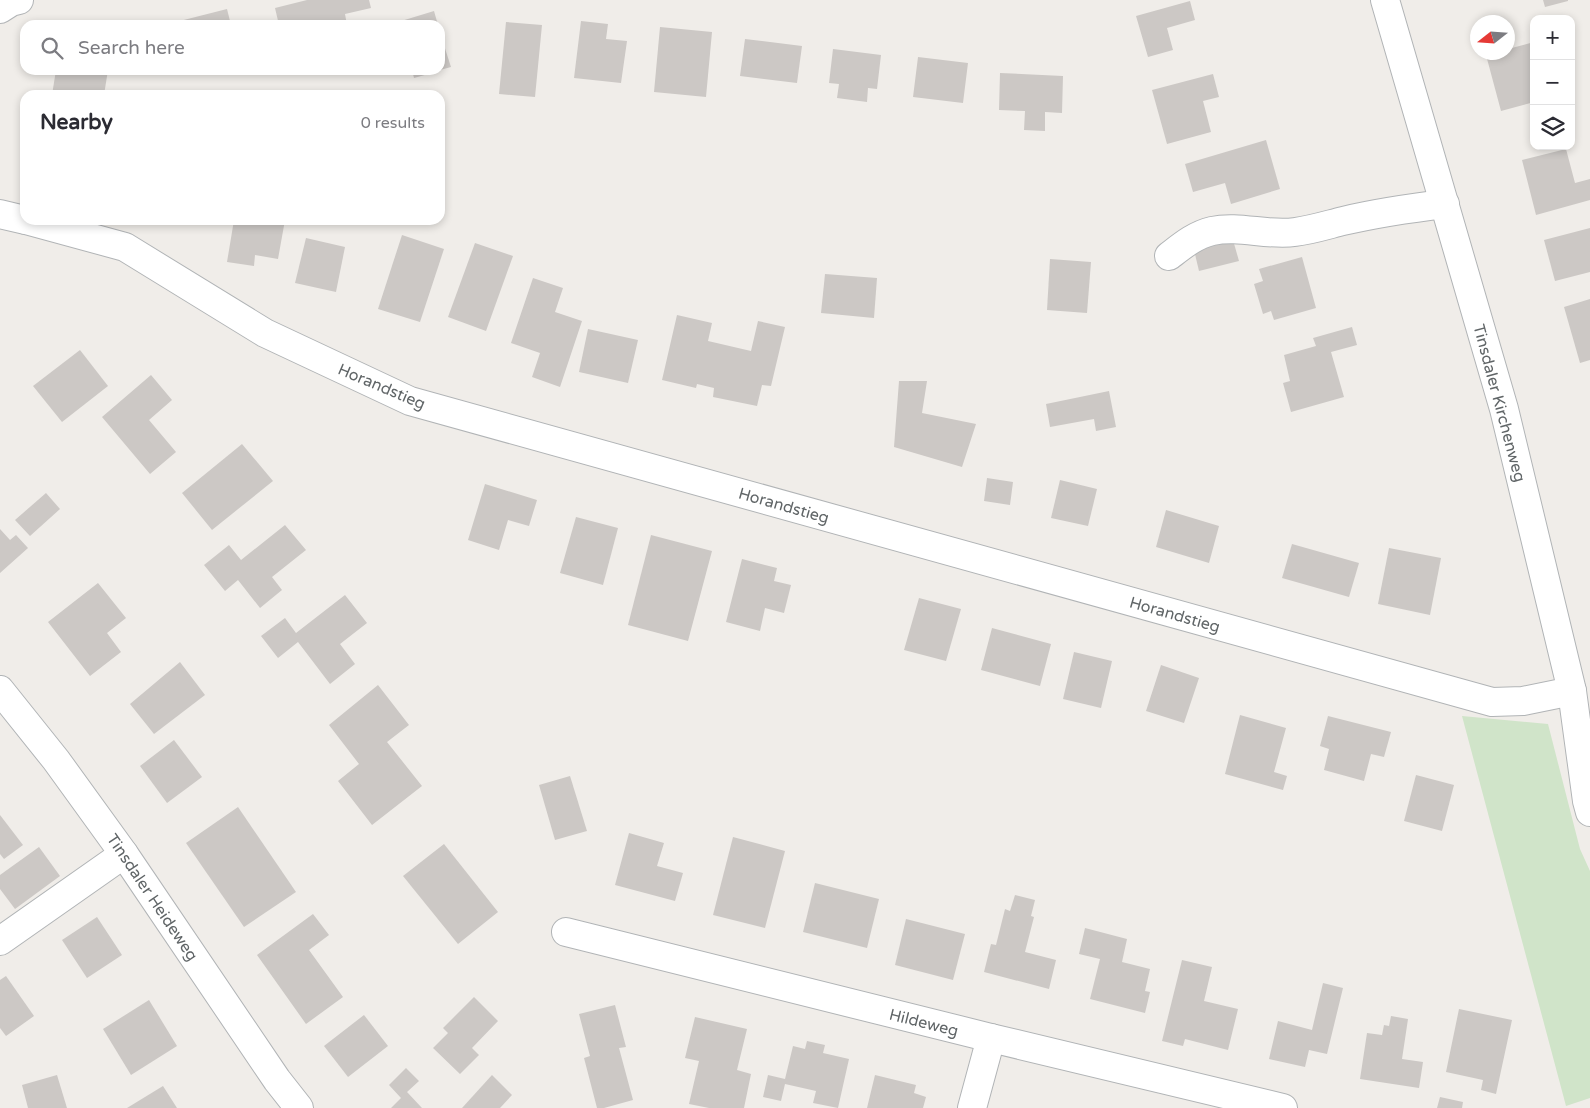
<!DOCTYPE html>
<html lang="en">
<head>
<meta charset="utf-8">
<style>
	:root { --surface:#fff; --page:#f2f2f3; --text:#2b2b33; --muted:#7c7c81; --line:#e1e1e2 }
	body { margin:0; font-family:"Varela Round",sans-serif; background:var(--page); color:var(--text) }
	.controls { position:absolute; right:15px; top:15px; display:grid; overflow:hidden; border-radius:10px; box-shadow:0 2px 8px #0003 }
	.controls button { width:45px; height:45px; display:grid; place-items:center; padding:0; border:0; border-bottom:1px solid var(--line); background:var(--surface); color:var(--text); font:25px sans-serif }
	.compass { position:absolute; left:1470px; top:15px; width:45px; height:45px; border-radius:50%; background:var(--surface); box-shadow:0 2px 8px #0003; rotate:253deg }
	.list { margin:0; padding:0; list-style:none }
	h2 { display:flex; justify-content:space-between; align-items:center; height:65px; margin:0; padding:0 20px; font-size:21px }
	h2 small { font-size:16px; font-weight:400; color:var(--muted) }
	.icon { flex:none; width:28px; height:28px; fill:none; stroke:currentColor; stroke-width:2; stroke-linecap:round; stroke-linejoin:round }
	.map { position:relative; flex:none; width:1590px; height:1108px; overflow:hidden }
	.search { position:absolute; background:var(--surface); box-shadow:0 2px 8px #0003; left:20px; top:20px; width:425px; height:55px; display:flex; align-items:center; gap:12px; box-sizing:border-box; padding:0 18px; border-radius:15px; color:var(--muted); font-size:19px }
	.panel { position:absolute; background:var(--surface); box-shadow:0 2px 8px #0003; left:20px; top:90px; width:425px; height:135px; border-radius:15px }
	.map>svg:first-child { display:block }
	.green { fill:#d0e4c9 }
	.building { fill:#ccc8c5 }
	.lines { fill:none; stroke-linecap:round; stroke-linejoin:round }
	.minor-casing { stroke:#b1b4b6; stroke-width:30 }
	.minor { stroke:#fff; stroke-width:28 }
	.labels { text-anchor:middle; stroke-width:4.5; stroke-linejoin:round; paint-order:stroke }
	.street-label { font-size:16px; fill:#606567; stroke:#fff }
</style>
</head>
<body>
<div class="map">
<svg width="1590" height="1108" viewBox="0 0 1590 1108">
	<rect width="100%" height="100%" fill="#f0ede9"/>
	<!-- green -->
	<polygon class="green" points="1462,716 1548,724 1580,849 1590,871 1590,1098 1566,1106"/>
	<!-- building -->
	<g class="building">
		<polygon points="307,0 369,0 371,8 345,14 347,25 279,25 275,8"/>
		<polygon points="1543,0 1568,0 1568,1 1545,7"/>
		<polygon points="1190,1 1195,20 1167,28 1173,50 1148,57 1136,16"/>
		<polygon points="227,9 231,25 168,25 168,24"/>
		<polygon points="434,11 438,25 399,25 398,22"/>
		<polygon points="581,21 608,24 606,39 627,41 621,83 574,78"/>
		<polygon points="506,22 542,25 535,97 499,94"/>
		<polygon points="660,27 712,32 706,97 654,92"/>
		<polygon points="440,33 451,67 440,70"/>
		<polygon points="745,39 802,46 797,83 740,76"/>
		<polygon points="1534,42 1534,102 1501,111 1486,55 1494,52 1508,52 1508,49"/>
		<polygon points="833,49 881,55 877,89 868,88 867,102 837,98 839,84 829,83"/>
		<polygon points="918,57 968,63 963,103 913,97"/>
		<polygon points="56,70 108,70 104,95 52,95"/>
		<polygon points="412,70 439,70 439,71 414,78"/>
		<polygon points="1000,73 1063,76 1062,113 1045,112 1045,131 1024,130 1025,111 999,110"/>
		<polygon points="1213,74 1219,97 1203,101 1211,132 1167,144 1152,90"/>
		<polygon points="1266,140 1280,189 1231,204 1225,183 1193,192 1185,164"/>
		<polygon points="1566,149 1575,183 1590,179 1590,200 1536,215 1522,160"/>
		<polygon points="234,220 285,220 278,259 255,255 254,266 227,262"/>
		<polygon points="1590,228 1590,272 1555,281 1544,240"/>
		<polygon points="402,235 444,249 420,322 378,309"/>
		<polygon points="306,238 345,247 336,292 295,283"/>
		<polygon points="1233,240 1239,261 1199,271 1194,250"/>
		<polygon points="475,243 513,256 486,331 448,317"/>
		<polygon points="1302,257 1316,308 1274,320 1271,311 1263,314 1254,284 1263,281 1259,269"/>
		<polygon points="1050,259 1091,262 1087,313 1047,310"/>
		<polygon points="825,274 877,278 874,318 821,313"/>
		<polygon points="533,278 563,288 555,312 582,321 560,387 532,377 540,353 511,343"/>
		<polygon points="1590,299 1590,360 1580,363 1564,307"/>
		<polygon points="677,315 712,323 708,341 751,351 758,321 785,327 771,386 762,385 757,406 713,397 714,388 697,384 696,388 662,380"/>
		<polygon points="1352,327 1357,345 1331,352 1344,397 1291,412 1283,383 1290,381 1284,355 1316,346 1313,338"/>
		<polygon points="588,329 638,340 628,383 579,372"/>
		<polygon points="80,350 108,386 62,422 33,386"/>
		<polygon points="151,375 172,400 149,420 176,452 150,474 102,417"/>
		<polygon points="899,381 927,381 922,413 976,424 962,467 894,447"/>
		<polygon points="1109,391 1116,427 1096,431 1094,419 1050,427 1046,404"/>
		<polygon points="242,444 273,481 212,530 182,493"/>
		<polygon points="987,478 1013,482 1010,505 984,501"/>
		<polygon points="1060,480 1097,489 1088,526 1051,518"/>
		<polygon points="485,484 537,500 529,526 508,520 499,550 468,540"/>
		<polygon points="46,493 60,509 30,536 15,520"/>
		<polygon points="1166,510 1219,526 1209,563 1156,547"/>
		<polygon points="576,517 618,528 603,585 560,573"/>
		<polygon points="285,525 306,550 272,577 282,590 260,608 238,580 225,591 204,565 229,545 241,560"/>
		<polygon points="0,529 10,540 16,535 28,548 0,573"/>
		<polygon points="651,535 712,551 688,641 628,625"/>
		<polygon points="1292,544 1359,563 1349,597 1282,578"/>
		<polygon points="1389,548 1441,558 1430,615 1378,604"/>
		<polygon points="742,559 777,568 774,581 791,585 784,613 765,608 760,631 726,622"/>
		<polygon points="98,583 126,618 107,633 121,652 90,676 48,622"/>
		<polygon points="345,595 367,623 340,644 355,664 330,684 298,642 278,658 261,636 285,618 296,633"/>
		<polygon points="919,598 961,609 946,661 904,650"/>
		<polygon points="992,628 1051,644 1040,686 981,670"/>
		<polygon points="1074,652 1112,661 1101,708 1063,699"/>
		<polygon points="180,662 205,695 154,734 130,704"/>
		<polygon points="1161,665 1199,678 1184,723 1146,711"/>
		<polygon points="378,685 409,725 387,742 422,786 372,825 338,781 359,764 329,725"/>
		<polygon points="1240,715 1286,728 1274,772 1287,776 1283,790 1225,774"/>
		<polygon points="1328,716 1391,732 1384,757 1371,754 1364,781 1324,770 1329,749 1320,746"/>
		<polygon points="174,740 202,777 167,803 140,766"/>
		<polygon points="1416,775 1454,785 1442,831 1404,821"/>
		<polygon points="570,776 587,831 555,840 539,785"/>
		<polygon points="238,807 296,892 244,927 186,843"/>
		<polygon points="0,815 23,845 4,859 0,854"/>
		<polygon points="629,833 664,843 657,866 683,873 675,901 615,885"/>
		<polygon points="733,837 785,851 765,928 713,915"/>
		<polygon points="444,844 498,912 458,944 403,876"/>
		<polygon points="39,847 60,876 15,909 0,889 0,875"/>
		<polygon points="815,883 879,899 867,948 803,932"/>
		<polygon points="1015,895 1035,900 1031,916 1034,917 1025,952 1056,960 1049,989 984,972 991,944 996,945 1005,909 1010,911"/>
		<polygon points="313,914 329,935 309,950 343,997 306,1024 257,955"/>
		<polygon points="97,917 122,955 87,978 62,940"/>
		<polygon points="906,919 965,934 953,980 895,965"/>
		<polygon points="1085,928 1127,939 1122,962 1150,969 1145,991 1150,992 1145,1013 1090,999 1100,959 1079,954"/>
		<polygon points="1182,960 1212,967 1204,1001 1238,1009 1228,1050 1185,1039 1183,1046 1162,1041"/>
		<polygon points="6,976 34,1016 6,1036 0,1028 0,980"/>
		<polygon points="1323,983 1343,988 1327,1054 1309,1050 1305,1067 1269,1059 1278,1021 1312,1030"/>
		<polygon points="474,997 498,1021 472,1048 479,1055 460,1074 433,1048 448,1033 443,1028"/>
		<polygon points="149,1000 177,1046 131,1075 103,1029"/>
		<polygon points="615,1005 626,1047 619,1048 633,1100 604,1108 597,1108 584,1058 590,1056 579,1014"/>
		<polygon points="1459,1009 1512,1020 1496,1094 1481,1090 1483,1080 1446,1072"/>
		<polygon points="364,1015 388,1046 348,1077 324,1046"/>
		<polygon points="1391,1016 1408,1019 1402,1059 1423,1062 1419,1088 1360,1079 1367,1033 1382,1035 1384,1025 1389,1026"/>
		<polygon points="695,1017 747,1029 737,1070 751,1074 744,1108 709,1108 689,1104 699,1061 685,1058"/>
		<polygon points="807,1041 825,1045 823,1053 849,1059 838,1108 813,1103 816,1091 785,1084 781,1101 763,1097 768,1075 785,1079 793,1046 805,1049"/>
		<polygon points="406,1068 419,1081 407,1092 422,1108 391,1108 401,1098 389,1085"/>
		<polygon points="57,1075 67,1108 28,1108 22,1085"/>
		<polygon points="492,1075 512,1095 500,1108 462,1108"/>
		<polygon points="875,1075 916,1085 914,1093 926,1097 923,1108 867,1108"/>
		<polygon points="163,1086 177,1108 127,1108"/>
		<polygon points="1440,1097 1463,1102 1462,1108 1437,1108"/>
	</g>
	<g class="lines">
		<!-- minor casing -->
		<g class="minor-casing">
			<g id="minor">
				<polyline points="1385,0 1504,409 1572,691 1587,801 1590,812"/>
				<polyline points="0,9 11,2 19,0"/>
				<polyline points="0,214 25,220"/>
				<polyline points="26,220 125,247 265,333 410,401 1492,702 1523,701 1572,691"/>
				<path d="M1169,256c13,-10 26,-21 43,-25 27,-6 55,5 83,1 16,-2 32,-7 48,-11 34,-8 68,-13 102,-17"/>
				<polyline points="0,690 56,760 124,854 277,1080 299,1108"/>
				<polyline points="566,932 991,1038 1283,1108"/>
				<polyline points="0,941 124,854"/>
				<polyline points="972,1108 991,1038"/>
			</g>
		</g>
		<!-- minor -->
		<use href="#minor" class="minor"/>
	</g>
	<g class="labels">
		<!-- street labels -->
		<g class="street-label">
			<text transform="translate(382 386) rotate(23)" y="6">Horandstieg</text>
			<text transform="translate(1500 403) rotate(75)" y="6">Tinsdaler Kirchenweg</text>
			<text transform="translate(784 505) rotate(16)" y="6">Horandstieg</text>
			<text transform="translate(1175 614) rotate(16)" y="6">Horandstieg</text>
			<text transform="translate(153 897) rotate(56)" y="6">Tinsdaler Heideweg</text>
			<text transform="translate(924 1022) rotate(14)" y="6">Hildeweg</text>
		</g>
	</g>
</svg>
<div class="controls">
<button>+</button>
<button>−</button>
<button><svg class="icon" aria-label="layers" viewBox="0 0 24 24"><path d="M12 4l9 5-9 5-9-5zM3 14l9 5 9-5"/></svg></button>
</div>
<svg class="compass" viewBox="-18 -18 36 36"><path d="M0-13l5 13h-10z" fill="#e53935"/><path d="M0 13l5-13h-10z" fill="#7c7c81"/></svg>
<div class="search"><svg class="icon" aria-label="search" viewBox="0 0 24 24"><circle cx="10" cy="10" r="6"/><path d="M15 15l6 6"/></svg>Search here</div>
<section class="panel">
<h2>Nearby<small>0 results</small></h2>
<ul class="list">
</ul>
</section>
</div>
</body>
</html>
